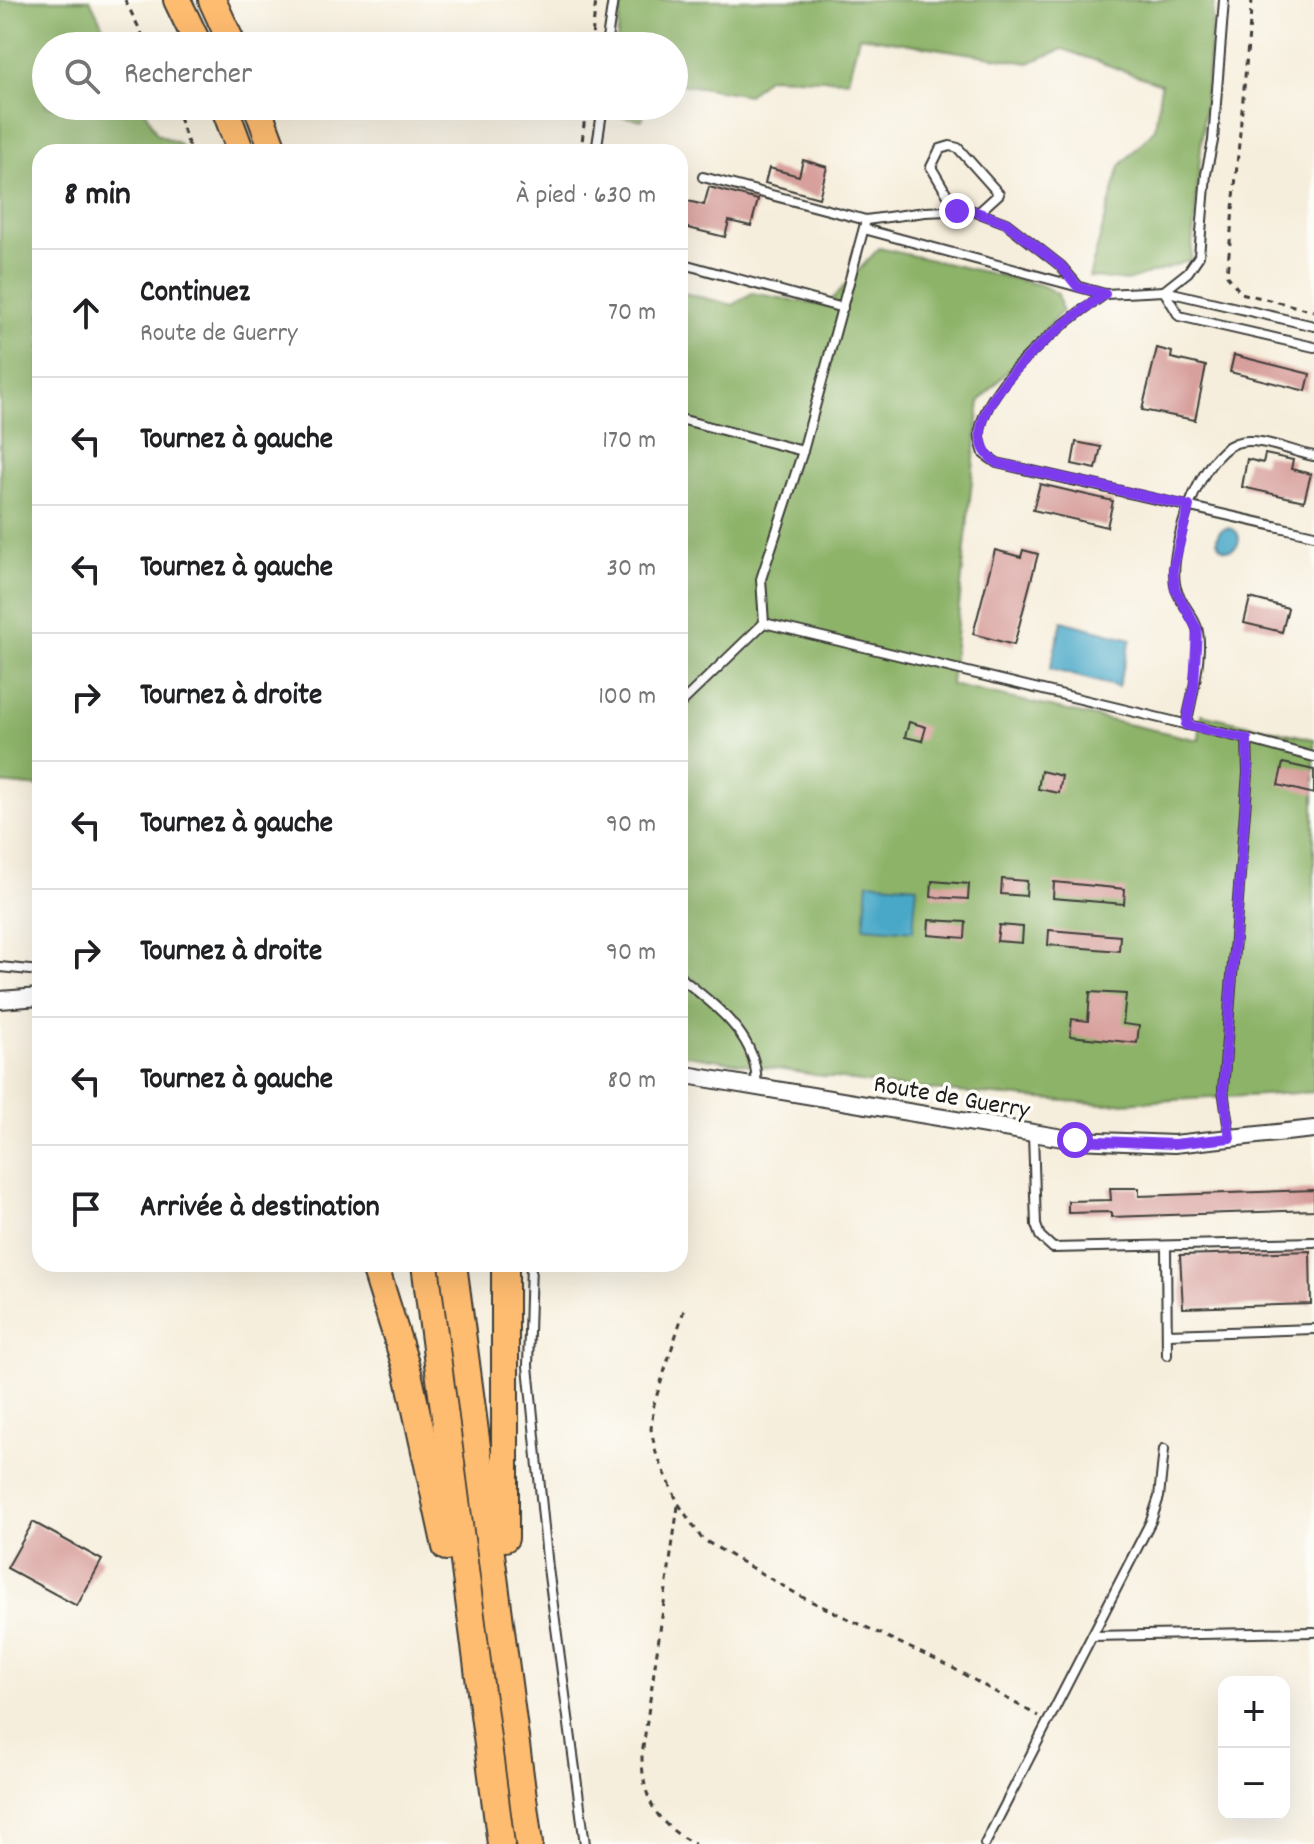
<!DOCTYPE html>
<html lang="fr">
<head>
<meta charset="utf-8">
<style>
	:root { --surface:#fff; --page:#f6f6f6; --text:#202124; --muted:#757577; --line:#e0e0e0 }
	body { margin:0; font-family:Dekko,sans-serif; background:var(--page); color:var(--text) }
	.controls { position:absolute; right:24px; bottom:24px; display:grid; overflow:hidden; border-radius:16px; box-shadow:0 8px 32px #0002 }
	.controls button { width:72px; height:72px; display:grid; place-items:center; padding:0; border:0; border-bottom:2px solid var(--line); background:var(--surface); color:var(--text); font:40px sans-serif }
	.stop { position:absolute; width:24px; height:24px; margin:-18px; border:6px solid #7c3aed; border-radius:50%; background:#fff }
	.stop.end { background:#7c3aed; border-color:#fff; box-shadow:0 2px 8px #0008 }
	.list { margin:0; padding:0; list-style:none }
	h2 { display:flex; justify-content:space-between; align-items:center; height:104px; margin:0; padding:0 32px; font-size:34px }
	h2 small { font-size:26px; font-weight:400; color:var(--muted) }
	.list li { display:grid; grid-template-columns:52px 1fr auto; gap:24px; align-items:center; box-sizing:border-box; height:128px; padding:0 32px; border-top:2px solid var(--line) }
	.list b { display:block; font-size:30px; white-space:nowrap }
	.list p { margin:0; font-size:26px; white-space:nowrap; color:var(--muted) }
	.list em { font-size:26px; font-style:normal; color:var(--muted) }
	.icon { flex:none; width:44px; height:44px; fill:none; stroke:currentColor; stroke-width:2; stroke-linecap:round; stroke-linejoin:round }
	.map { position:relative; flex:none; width:1314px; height:1844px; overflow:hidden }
	.search { position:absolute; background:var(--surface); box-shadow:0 8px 32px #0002; left:32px; top:32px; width:656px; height:88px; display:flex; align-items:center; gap:20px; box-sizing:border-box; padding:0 28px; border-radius:44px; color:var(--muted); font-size:30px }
	.panel { position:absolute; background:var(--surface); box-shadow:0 8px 32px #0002; left:32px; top:144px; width:656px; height:1128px; border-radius:24px }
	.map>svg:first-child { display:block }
	.forest { fill:#8db369; stroke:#546842; stroke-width:2 }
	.water { fill:#48a8c8; stroke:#326272; stroke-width:2 }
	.building { fill:#d8a09d }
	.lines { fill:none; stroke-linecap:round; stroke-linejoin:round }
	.service-casing { stroke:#3d3c39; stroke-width:12 }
	.minor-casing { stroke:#3d3c39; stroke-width:20 }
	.trunk-casing { stroke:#3d3c39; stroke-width:30 }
	.path { stroke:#3d3c39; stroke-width:3; stroke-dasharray:6 6; stroke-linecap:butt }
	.service { stroke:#fff; stroke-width:8 }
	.minor { stroke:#fff; stroke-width:16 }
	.trunk { stroke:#febc70; stroke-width:26 }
	.route { stroke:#7c3aed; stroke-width:10 }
	.labels { text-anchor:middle; stroke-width:7; stroke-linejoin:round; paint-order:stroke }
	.street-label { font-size:26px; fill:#1c1c1c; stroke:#fdfcf7 }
</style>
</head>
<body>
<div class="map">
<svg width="1314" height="1844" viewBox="0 0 1314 1844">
	<rect width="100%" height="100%" fill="#fdfcf7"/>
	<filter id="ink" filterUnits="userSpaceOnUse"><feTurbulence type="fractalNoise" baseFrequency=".0125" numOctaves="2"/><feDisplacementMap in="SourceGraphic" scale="16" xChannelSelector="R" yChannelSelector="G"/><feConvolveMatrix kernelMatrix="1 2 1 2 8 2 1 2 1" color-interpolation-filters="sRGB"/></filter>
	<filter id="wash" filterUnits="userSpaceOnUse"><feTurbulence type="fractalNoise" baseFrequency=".006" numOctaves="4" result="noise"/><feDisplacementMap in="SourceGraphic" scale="32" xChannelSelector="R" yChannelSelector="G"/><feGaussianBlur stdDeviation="1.8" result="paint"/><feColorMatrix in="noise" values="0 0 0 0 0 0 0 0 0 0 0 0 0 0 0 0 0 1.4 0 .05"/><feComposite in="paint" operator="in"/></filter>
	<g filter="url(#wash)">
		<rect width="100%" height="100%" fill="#f6eedc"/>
		<!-- forest -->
		<g class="forest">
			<polygon points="0,0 90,0 113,46 46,46 46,106 143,106 157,134 180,144 182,152 40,152 40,787 0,783"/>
			<polygon points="622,0 1214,0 1191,260 1127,281 1089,277 1120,166 1155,129 1161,84 1063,49 1029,63 859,36 848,80 768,77 748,95 674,83 674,46 616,46"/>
			<polygon points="608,106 648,106 642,120 607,114"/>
			<polygon points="879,248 1041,285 1058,294 1062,311 980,401 951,685 1199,740 1201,714 1314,739 1314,1092 1104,1104 893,1087 680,1054 680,292 733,305 752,293 826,306"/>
		</g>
		<!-- water -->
		<g class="water">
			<circle cx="1228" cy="539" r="11"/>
			<polygon points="1062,621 1131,639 1118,687 1050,669"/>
			<polygon points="868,882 917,886 913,931 864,927"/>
		</g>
		<g id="blocks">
			<!-- building -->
			<g class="building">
				<polygon points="803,160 827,167 819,198 765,183 769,168 799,176"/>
				<polygon points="709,187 758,200 751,226 729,221 725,237 680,226 680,199 704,205"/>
				<polygon points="1157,348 1172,352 1171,358 1206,366 1195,420 1142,410"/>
				<polygon points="1234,355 1310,374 1306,391 1230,372"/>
				<polygon points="1076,442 1101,447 1096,469 1072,464"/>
				<polygon points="1265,454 1293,460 1291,469 1311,474 1304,501 1242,487 1247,459 1263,463"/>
				<polygon points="1040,484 1113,501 1107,527 1033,510"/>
				<polygon points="995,550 1021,557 1023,550 1038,554 1014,645 973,634"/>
				<polygon points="1250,598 1288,608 1282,632 1244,623"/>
				<polygon points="909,722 926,727 922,741 905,737"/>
				<polygon points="1283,763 1314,770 1314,794 1278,785"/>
				<polygon points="1041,771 1062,776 1059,793 1038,789"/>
				<polygon points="1002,879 1027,881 1026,896 1001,894"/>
				<polygon points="932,881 969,884 968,899 931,897"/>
				<polygon points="1054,882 1125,889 1124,904 1053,898"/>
				<polygon points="929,920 966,922 965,938 928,935"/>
				<polygon points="999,925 1023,927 1022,943 997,941"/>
				<polygon points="1049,930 1120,936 1119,951 1048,945"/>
				<polygon points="1090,992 1126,994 1123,1024 1139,1026 1137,1043 1070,1036 1072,1019 1088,1021"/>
				<polygon points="1110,1188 1139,1188 1139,1196 1314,1190 1314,1210 1111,1217 1111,1212 1068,1213 1068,1201 1111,1200"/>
				<polygon points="1310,1251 1311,1304 1183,1308 1180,1255"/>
				<polygon points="33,1522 102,1560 77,1606 7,1568"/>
			</g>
		</g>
	</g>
	<g filter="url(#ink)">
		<use href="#blocks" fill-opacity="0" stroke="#3d3c39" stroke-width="2"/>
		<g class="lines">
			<!-- service casing -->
			<g class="service-casing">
				<g id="service">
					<polyline points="1224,0 1213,141 1206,174 1199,256 1188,272 1164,291 1179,316 1314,347"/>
					<polyline points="606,46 613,0"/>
					<polyline points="596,152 603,106"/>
					<polyline points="703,177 866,220 925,212 971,210 1006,223 1061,266 1078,286"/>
					<polyline points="957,211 931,167 940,149 950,146 958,148 999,194 978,213"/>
					<polyline points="864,229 1105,294 1164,291 1314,326"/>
					<polyline points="680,263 843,308"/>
					<path d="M1105,294c-41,28 -116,85 -125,136 -2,7 2,16 4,24l13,9 317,72"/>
					<polyline points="680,419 803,451"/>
					<polyline points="764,623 1247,739 1248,773 1223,1090 1230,1138"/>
					<polyline points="680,704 764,623 761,579 803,451 866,220"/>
					<path d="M1186,725c5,-24 18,-74 11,-97 -5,-16 -20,-28 -22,-44 -6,-35 24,-128 61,-141 20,-8 57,9 78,13"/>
					<polyline points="1247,739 1314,757"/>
					<polyline points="0,967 40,971"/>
					<path d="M680,977c34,28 81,61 76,110"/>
					<polyline points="1033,1134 1036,1225 1040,1236 1053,1248 1314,1242"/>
					<polyline points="1166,1247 1167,1355"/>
					<polyline points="531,1264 528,1366 548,1568 585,1844"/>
					<polyline points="1168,1334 1314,1329"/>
					<polyline points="1092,1636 1314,1632"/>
					<polyline points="985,1844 1151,1521 1159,1497 1164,1449"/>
				</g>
			</g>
			<!-- minor casing -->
			<g class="minor-casing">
				<g id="minor">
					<polyline points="0,1000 40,997"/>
					<polyline points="680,1074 1075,1140 1174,1144 1314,1129"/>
				</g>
			</g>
			<!-- trunk casing -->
			<g class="trunk-casing">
				<g id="trunk">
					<polyline points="177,0 199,46"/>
					<polyline points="212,0 233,46"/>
					<polyline points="224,106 241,152"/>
					<polyline points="257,106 274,152"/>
					<polyline points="374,1264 408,1373 446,1547"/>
					<polyline points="425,1264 501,1844"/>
					<polyline points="453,1264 529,1844"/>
					<polyline points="505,1538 505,1264"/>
				</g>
			</g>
			<!-- path -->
			<g class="path">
				<polyline points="125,0 148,46"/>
				<polyline points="1252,0 1227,275 1241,293 1314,311"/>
				<polyline points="591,46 596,0"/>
				<polyline points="175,106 191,152"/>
				<polyline points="581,152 586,106"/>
				<polyline points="684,1310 654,1404 651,1429 656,1453 678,1503 702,1539 802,1597 951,1667 1038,1716"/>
				<path d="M678,1506l-36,249c0,43 14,70 53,89"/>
			</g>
			<!-- service -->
			<use href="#service" class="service"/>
			<!-- minor -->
			<use href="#minor" class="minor"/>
			<!-- trunk -->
			<use href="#trunk" class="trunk"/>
		</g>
	</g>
	<g class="lines" filter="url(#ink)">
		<!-- route -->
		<path class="route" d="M957,211l14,-1 35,13 55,43 17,21 27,7c-36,24 -170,126 -108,169l192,43 -16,63 2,20 22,40 -3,57 -8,39 61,14 1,34 -25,317 7,48 -56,6 -99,-4"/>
	</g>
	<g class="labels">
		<!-- street labels -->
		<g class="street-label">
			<text transform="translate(952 1095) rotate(10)" y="9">Route de Guerry</text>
		</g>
	</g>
</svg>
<div class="controls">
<button>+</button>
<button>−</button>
</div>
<div class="stop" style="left:1075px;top:1140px"></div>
<div class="stop end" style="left:957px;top:211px"></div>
<div class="search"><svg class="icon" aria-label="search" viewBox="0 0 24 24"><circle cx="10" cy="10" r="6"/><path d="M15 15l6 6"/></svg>Rechercher</div>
<section class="panel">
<h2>8 min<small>À pied · 630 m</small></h2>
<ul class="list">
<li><svg class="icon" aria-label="ahead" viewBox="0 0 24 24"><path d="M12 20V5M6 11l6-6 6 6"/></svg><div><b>Continuez</b><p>Route de Guerry</p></div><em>70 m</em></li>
<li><svg class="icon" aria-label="left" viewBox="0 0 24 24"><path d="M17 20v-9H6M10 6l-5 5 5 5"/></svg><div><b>Tournez à gauche</b></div><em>170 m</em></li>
<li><svg class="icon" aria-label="left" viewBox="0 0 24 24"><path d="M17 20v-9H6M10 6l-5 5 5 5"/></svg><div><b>Tournez à gauche</b></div><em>30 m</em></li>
<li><svg class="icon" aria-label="right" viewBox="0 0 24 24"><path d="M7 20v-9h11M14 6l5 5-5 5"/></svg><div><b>Tournez à droite</b></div><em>100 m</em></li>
<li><svg class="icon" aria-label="left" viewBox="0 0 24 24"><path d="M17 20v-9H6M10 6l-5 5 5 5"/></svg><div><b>Tournez à gauche</b></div><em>90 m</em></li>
<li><svg class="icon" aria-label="right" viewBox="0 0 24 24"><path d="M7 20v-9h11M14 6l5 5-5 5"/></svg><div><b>Tournez à droite</b></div><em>90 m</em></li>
<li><svg class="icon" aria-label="left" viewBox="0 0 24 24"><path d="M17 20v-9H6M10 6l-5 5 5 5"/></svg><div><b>Tournez à gauche</b></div><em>80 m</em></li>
<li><svg class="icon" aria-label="arrive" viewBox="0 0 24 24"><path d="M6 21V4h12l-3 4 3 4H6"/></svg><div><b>Arrivée à destination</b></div></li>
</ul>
</section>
</div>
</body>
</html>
